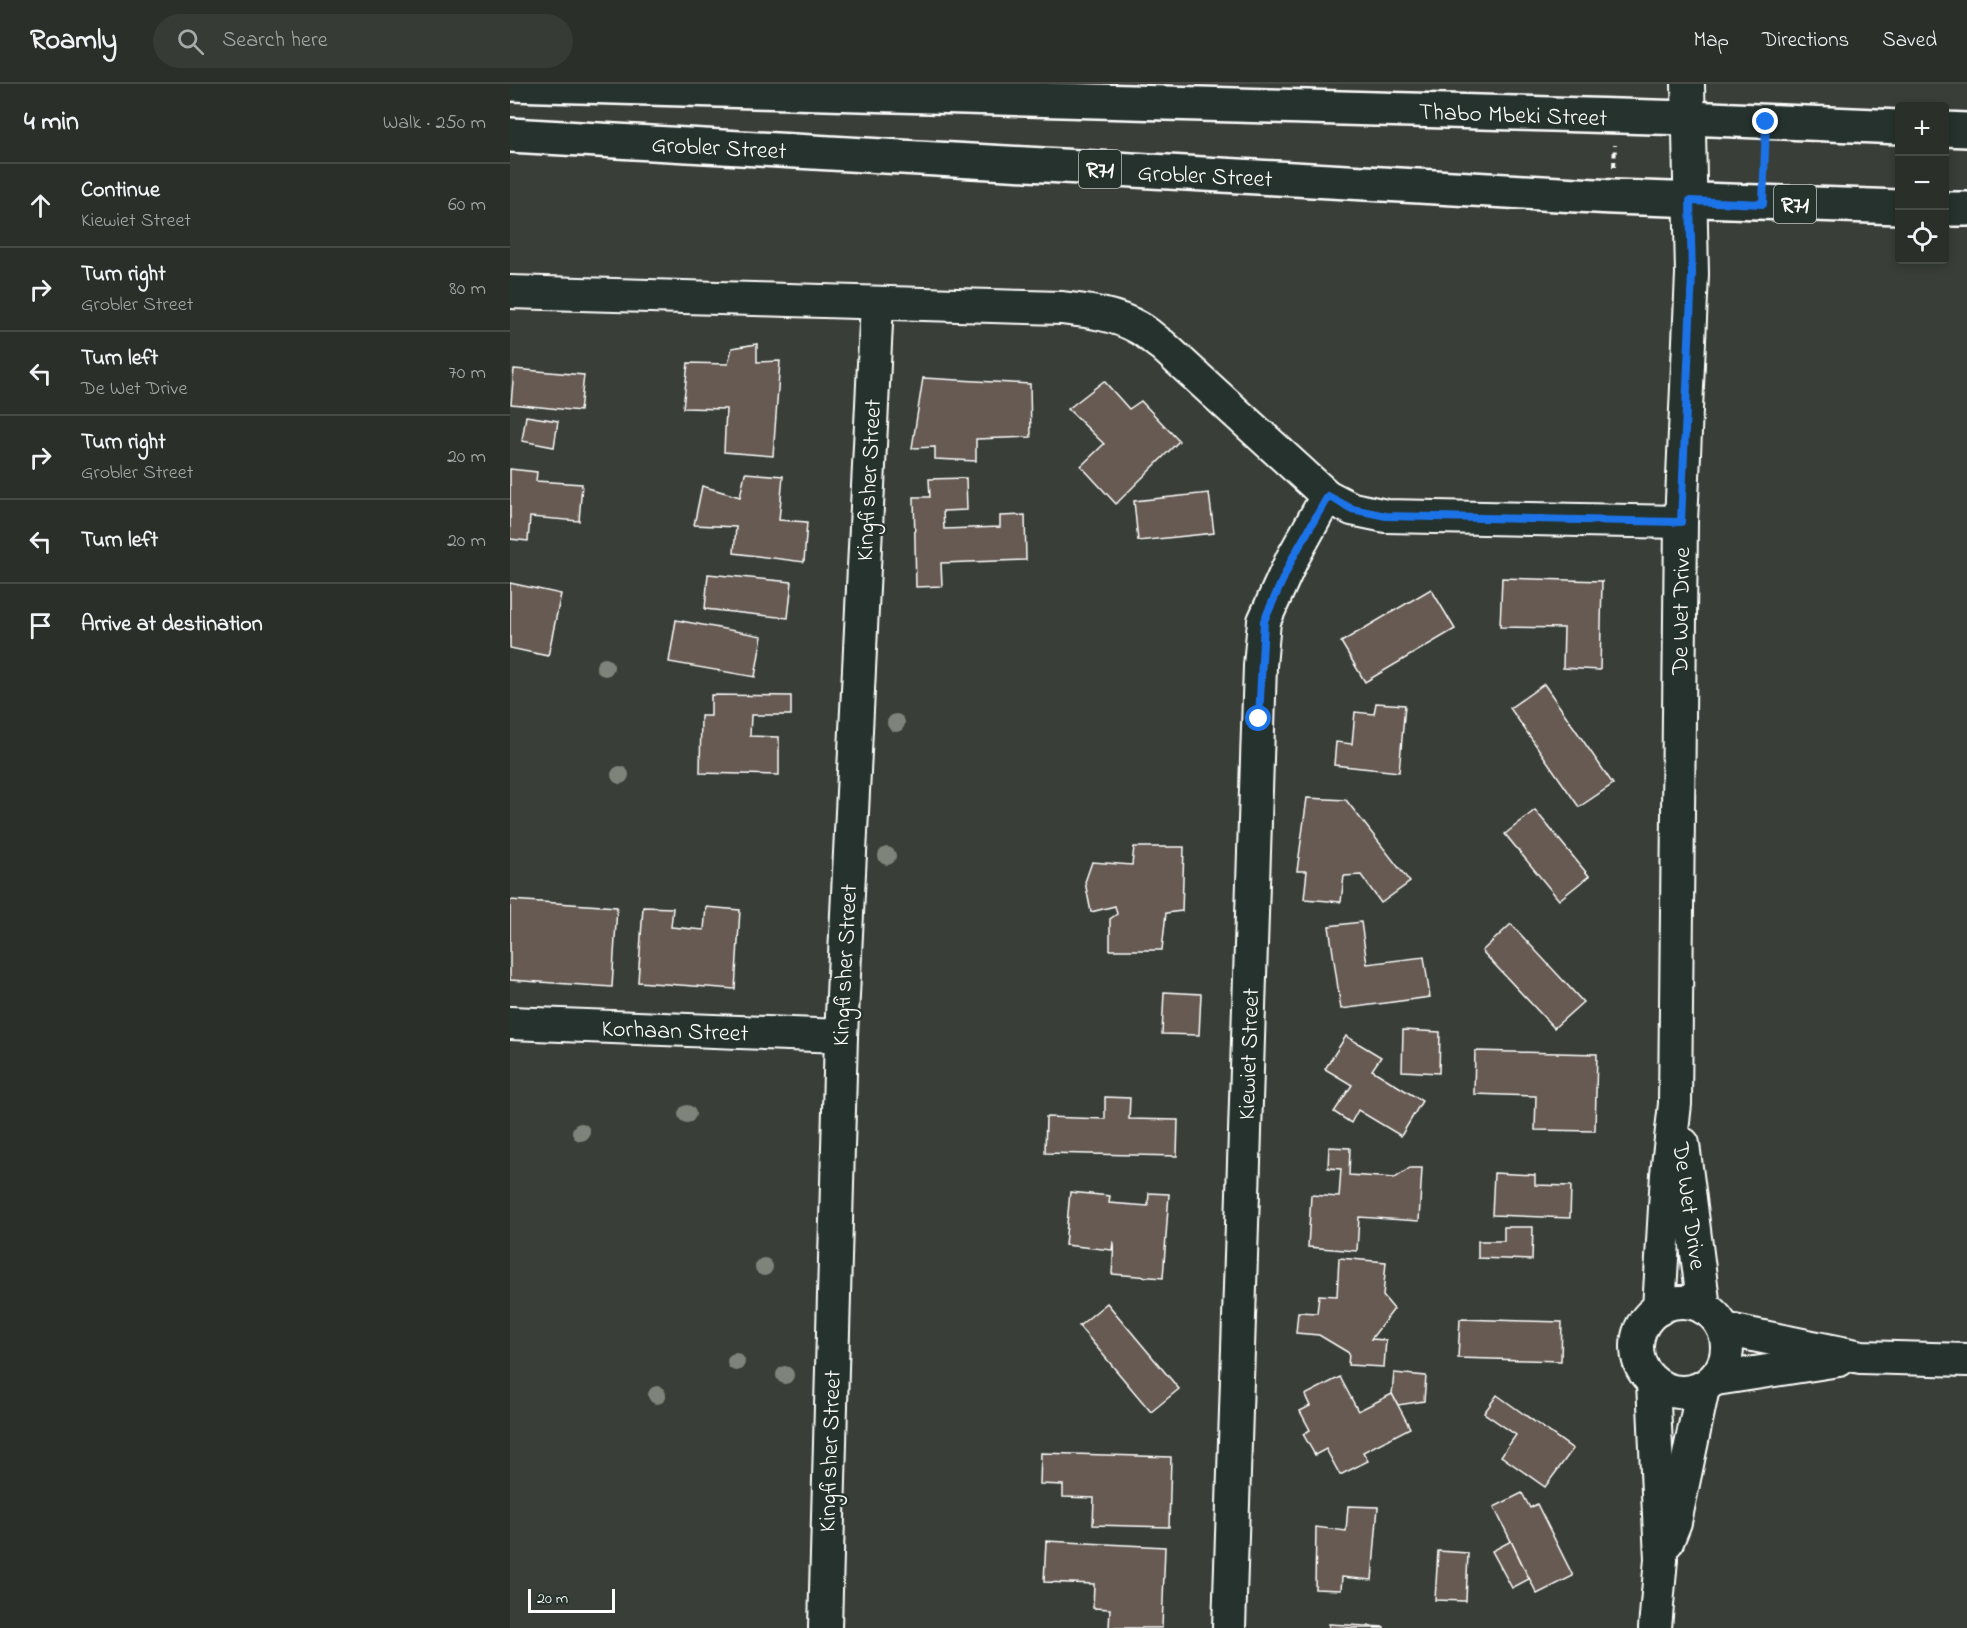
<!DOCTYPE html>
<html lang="en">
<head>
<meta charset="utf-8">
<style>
	:root { --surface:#2b2f2a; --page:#373b36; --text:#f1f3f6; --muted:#a6a9a8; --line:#474a47 }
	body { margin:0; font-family:"Indie Flower",sans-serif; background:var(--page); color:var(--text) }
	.controls { position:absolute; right:18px; top:18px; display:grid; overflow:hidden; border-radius:6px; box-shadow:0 3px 9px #0003 }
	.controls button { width:54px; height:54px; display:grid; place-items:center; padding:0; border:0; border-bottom:2px solid var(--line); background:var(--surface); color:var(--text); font:30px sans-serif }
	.scale { position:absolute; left:18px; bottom:15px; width:87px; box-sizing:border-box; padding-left:6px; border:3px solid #fff; border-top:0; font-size:16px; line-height:21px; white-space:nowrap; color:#fff; -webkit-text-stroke:4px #26332d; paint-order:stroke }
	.stop { position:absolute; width:18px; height:18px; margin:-14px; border:4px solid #1a73e8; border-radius:50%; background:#fff }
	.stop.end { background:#1a73e8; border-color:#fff; box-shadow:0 2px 6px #0008 }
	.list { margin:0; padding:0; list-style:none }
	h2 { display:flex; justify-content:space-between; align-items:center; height:78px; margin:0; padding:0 24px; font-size:26px }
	h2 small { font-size:20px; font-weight:400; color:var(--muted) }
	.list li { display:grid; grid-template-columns:39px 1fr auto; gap:18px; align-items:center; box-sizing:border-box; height:84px; padding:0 24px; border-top:2px solid var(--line) }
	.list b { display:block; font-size:22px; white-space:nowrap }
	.list p { margin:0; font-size:20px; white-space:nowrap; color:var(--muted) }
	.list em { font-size:20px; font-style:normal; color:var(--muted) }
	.icon { flex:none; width:33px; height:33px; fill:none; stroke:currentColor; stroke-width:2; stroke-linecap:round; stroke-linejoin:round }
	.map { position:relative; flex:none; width:1457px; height:1544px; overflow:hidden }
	header { display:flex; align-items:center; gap:36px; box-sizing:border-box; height:84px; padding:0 30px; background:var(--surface); border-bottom:2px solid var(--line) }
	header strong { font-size:28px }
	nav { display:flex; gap:33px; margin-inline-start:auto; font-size:21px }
	.search { width:420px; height:54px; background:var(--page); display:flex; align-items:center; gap:15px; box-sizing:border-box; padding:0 21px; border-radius:33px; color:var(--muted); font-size:22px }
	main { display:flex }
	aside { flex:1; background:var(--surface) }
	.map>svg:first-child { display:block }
	.building { fill:#665a52; stroke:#fff; stroke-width:1.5 }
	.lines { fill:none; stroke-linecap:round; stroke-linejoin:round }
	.minor-casing { stroke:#fff; stroke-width:36 }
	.major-casing { stroke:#fff; stroke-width:38 }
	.path { stroke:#fff; stroke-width:4; stroke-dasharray:6 4.5; stroke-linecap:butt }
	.minor { stroke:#26332d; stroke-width:32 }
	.major { stroke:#26332d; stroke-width:33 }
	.tree { fill:#7e847a }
	.route { stroke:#1a73e8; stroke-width:8 }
	.labels { text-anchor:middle; stroke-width:4.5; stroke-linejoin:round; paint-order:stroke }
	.shield { fill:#26332d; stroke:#bec2c0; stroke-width:1.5 }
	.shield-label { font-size:22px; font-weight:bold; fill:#fff }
	.street-label { font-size:24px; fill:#fff; stroke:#26332d }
</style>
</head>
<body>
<header>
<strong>Roamly</strong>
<div class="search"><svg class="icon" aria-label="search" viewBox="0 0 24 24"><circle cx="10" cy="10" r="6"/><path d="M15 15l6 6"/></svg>Search here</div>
<nav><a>Map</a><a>Directions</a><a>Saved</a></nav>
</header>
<main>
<aside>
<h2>4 min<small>Walk · 250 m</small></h2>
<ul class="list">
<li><svg class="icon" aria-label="ahead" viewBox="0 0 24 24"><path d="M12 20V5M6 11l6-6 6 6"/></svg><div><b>Continue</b><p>Kiewiet Street</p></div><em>60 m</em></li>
<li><svg class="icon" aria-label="right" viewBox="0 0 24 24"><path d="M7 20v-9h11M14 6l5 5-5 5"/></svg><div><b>Turn right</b><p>Grobler Street</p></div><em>80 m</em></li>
<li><svg class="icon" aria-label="left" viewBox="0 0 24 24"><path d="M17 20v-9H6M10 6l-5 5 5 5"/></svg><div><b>Turn left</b><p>De Wet Drive</p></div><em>70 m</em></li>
<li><svg class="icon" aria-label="right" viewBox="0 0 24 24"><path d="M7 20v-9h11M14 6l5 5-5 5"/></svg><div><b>Turn right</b><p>Grobler Street</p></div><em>20 m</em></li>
<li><svg class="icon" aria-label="left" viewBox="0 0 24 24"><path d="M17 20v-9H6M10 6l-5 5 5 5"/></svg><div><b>Turn left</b></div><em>20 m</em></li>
<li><svg class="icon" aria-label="arrive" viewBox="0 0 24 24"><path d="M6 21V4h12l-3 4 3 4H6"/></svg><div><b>Arrive at destination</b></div></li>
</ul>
</aside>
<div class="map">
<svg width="1457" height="1544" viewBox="0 0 1457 1544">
	<rect width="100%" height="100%" fill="#393f38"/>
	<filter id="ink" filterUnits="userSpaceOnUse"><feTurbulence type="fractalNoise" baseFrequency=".0167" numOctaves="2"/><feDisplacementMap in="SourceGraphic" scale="12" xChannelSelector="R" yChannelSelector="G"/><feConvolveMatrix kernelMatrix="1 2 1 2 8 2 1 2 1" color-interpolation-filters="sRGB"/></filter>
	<g filter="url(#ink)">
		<!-- building -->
		<g class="building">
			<polygon points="247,260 247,278 270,277 263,372 214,368 216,325 173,324 178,279 218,280 222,264"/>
			<polygon points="4,285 74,291 70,327 1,320"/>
			<polygon points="413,294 520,300 521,353 466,355 466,377 425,375 425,363 402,364"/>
			<polygon points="594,297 619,325 631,317 669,357 606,420 571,382 594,360 558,325"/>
			<polygon points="16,332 48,337 44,363 12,357"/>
			<polygon points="0,385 27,388 26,397 72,400 69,437 20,433 18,457 0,455"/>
			<polygon points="235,389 273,392 269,436 297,438 294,478 224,469 226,443 184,441 192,402 230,413"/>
			<polygon points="456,394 457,426 433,427 434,445 490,443 490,432 515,431 516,476 431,479 432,502 406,503 404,413 420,413 419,395"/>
			<polygon points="699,409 704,449 628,457 624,417"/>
			<polygon points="198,490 282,498 278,534 195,525"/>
			<polygon points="992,494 1092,497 1090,586 1053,584 1054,544 990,543"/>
			<polygon points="0,499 51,510 38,572 0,564"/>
			<polygon points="921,505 945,545 855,598 831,558"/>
			<polygon points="166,536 252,552 245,593 159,578"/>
			<polygon points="1034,600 1103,700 1069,723 1000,624"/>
			<polygon points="201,611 281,612 281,631 241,631 240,652 269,653 269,691 190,689 191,632 201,632"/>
			<polygon points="866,619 895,621 889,688 824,681 826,658 842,660 845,628 864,630"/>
			<polygon points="797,714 836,716 900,798 871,819 851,791 834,792 831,818 794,815 797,787 787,787"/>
			<polygon points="1025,726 1079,792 1049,816 995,750"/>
			<polygon points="624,763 674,763 672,827 656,829 652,866 600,866 600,835 607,830 605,822 581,828 575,798 582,778 622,781"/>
			<polygon points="0,816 107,823 102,903 0,896"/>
			<polygon points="133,823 163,824 161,843 194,846 196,823 230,826 225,905 128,898"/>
			<polygon points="851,838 857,880 914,873 920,913 831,925 819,842"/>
			<polygon points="1001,840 1073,918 1044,944 972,867"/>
			<polygon points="654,908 691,910 689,951 652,950"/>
			<polygon points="893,946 930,948 929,989 892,987"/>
			<polygon points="836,952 871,973 862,986 912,1017 891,1052 848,1026 841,1039 824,1028 842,1001 815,985"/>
			<polygon points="965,967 1087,970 1085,1047 1025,1046 1026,1012 964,1010"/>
			<polygon points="595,1013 620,1014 619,1035 668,1036 667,1072 535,1069 536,1033 595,1035"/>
			<polygon points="819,1063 840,1064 839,1091 885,1094 900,1084 912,1084 909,1137 849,1133 847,1167 798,1163 801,1111 829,1113 831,1085 818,1084"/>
			<polygon points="984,1089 1025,1091 1025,1101 1061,1102 1060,1134 982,1131"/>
			<polygon points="560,1108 600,1112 599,1119 638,1122 639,1109 659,1110 653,1194 602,1190 604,1159 603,1158 602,1166 555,1161"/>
			<polygon points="994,1143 1023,1143 1022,1176 968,1174 968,1157 994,1157"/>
			<polygon points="829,1174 876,1178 873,1212 884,1225 861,1255 876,1256 874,1283 838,1281 839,1269 809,1251 786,1249 788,1228 807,1229 809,1211 827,1212"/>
			<polygon points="597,1219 669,1305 641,1328 569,1242"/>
			<polygon points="950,1235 1052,1238 1051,1277 948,1274"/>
			<polygon points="884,1289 916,1292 914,1317 888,1321 882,1310"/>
			<polygon points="830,1293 848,1327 882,1310 900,1344 853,1368 858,1377 830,1391 816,1365 805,1371 793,1350 800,1346 790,1327 800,1322 795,1311"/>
			<polygon points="987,1311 1063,1365 1035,1403 991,1372 1006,1351 974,1329"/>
			<polygon points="531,1369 661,1373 659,1443 583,1441 584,1414 553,1413 553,1401 530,1400"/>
			<polygon points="1012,1409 1020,1424 1027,1420 1063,1492 1027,1510 984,1423"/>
			<polygon points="838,1422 868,1423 862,1496 832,1493 831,1506 805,1505 806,1443 836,1447"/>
			<polygon points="536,1457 655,1463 652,1544 599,1544 600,1525 583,1524 584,1500 534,1498"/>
			<polygon points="1001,1457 1019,1495 1002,1504 982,1467"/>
			<polygon points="928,1467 958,1469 956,1517 925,1516"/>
			<polygon points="819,1540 874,1543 874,1544 819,1544"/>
		</g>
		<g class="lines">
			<!-- minor casing -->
			<g class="minor-casing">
				<g id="minor">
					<path d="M0,208l551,16c26,3 54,6 78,20 8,4 15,12 23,17l165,151 25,13 34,7 295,6"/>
					<polyline points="0,939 331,952"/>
					<polyline points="1173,1060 1194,1224"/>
					<circle cx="1172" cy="1263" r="45"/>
					<polyline points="1149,1225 1157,1090 1165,1020 1171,438 1182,190 1178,0"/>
					<polyline points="1214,1245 1351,1273 1457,1276"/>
					<polyline points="1206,1295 1329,1276"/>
					<polyline points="1143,1298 1151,1475 1145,1544"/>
					<polyline points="1157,1458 1165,1438 1193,1304"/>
					<polyline points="315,1544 331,952 367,219"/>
					<polyline points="719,1544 750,582 754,537 782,475 817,412"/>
				</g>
			</g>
			<!-- major casing -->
			<g class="major-casing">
				<g id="major">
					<polyline points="0,0 1178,34 1390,43"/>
					<polyline points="1434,45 1457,46"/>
					<polyline points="0,51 1103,113 1390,123"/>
					<polyline points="1434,125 1457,125"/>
				</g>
			</g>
			<!-- path -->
			<g class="path">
				<polyline points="1104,83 1105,61"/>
				<polyline points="1254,89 1255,66"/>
			</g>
			<!-- minor -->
			<use href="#minor" class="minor"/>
			<!-- major -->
			<use href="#major" class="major"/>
		</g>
		<!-- trees -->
		<g class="tree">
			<circle cx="95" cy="583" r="9"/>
			<circle cx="386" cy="639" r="9"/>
			<circle cx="110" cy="691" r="9"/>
			<circle cx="377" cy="772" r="9"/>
			<circle cx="177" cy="1030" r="9"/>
			<circle cx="71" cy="1048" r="9"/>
			<circle cx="254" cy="1183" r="9"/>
			<circle cx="226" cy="1278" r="9"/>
			<circle cx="275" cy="1291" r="9"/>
			<circle cx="147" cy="1311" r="9"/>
		</g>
	</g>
	<g class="lines" filter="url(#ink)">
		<!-- route -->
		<polyline class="route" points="749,635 754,537 782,475 818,412 842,425 876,432 1171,438 1182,190 1180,117 1253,120 1256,38"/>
	</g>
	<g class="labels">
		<!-- shield labels -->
		<g class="shield">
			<rect x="569" y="66" width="42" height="38" rx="4.5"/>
			<rect x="1264" y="101" width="42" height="38" rx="4.5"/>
		</g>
		<g class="shield-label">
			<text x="590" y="93">R71</text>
			<text x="1285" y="128">R71</text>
		</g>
		<!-- street labels -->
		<g class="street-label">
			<text transform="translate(1003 30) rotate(2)" y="8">Thabo Mbeki Street</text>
			<text transform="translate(209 63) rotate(3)" y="8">Grobler Street</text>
			<text transform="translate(695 91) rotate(3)" y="8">Grobler Street</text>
			<text transform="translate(358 396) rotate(-87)" y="8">Kingfisher Street</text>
			<text transform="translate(1170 527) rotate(-89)" y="8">De Wet Drive</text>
			<text transform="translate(334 881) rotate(-87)" y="8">Kingfisher Street</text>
			<text transform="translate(165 946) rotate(2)" y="8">Korhaan Street</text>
			<text transform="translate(738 970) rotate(-88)" y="8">Kiewiet Street</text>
			<text transform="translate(1180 1122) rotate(82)" y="8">De Wet Drive</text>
			<text transform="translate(319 1367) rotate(-88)" y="8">Kingfisher Street</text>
		</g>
	</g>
</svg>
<div class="controls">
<button>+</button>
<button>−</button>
<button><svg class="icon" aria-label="locate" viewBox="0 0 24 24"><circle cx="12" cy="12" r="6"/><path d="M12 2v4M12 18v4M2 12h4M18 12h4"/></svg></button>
</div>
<div class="scale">20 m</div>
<div class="stop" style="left:749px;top:635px"></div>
<div class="stop end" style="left:1256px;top:38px"></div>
</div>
</main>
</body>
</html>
